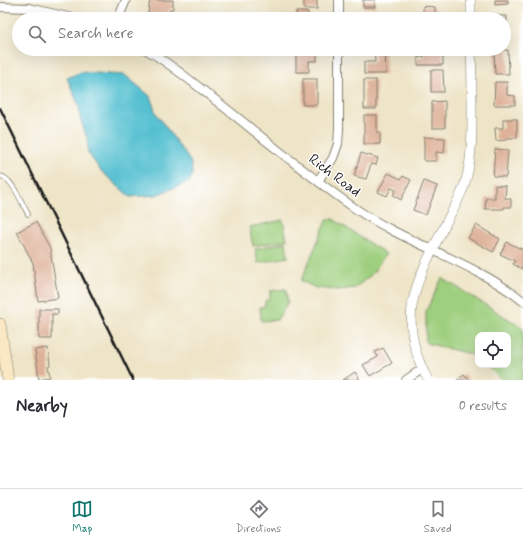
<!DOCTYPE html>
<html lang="en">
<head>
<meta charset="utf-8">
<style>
	:root { --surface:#fff; --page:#f2f2f3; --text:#2b2b33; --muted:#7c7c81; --line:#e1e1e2; --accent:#0f766e }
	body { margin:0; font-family:Mynerve,sans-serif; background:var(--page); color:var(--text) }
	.controls { position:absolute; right:12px; bottom:12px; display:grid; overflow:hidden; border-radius:8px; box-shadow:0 4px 16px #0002 }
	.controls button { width:36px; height:36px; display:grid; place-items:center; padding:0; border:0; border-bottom:1px solid var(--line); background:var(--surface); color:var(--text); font:20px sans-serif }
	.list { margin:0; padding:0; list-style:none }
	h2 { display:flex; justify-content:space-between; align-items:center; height:52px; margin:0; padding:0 16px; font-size:17px }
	h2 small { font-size:13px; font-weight:400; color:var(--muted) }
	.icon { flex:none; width:22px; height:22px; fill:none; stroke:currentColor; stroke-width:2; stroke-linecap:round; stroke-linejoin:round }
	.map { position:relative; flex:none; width:523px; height:380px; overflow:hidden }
	.search { position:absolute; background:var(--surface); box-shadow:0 4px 16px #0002; left:12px; right:12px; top:12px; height:44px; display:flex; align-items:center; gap:10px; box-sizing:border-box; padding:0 14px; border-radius:22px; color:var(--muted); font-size:15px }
	.sheet { height:108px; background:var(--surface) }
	nav { display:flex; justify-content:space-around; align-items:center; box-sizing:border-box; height:56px; border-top:1px solid var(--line); background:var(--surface); font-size:11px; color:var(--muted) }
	nav a { display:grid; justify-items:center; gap:2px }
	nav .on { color:var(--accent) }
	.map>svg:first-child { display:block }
	.green { fill:#9ecf7e; stroke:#5d764d }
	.water { fill:#55c0d0; stroke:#386e76 }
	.building { fill:#deb198 }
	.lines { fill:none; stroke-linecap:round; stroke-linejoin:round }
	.service-casing { stroke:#858071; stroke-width:5.5 }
	.minor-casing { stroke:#858071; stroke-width:10 }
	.tertiary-casing { stroke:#858071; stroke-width:10 }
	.secondary-casing { stroke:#858071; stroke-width:12 }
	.service { stroke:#fff; stroke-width:4 }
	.minor { stroke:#fff; stroke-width:8 }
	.tertiary { stroke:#fff; stroke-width:9 }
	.secondary { stroke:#fae7c3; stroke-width:11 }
	.rail { stroke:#1c1c1c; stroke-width:2.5 }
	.labels { text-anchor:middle; stroke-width:3; stroke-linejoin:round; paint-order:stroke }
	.street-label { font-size:15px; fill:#1c1c1c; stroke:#fff }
</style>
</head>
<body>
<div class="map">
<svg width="523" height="380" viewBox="0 0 523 380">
	<rect width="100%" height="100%" fill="#fff"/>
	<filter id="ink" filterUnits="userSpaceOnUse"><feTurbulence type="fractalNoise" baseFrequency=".025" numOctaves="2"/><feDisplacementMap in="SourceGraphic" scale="8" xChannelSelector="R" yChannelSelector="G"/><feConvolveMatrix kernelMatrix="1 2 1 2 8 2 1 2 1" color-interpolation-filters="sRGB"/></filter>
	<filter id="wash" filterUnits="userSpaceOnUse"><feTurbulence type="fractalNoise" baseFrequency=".012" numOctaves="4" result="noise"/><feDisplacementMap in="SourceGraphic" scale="16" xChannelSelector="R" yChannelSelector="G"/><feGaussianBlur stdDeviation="0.9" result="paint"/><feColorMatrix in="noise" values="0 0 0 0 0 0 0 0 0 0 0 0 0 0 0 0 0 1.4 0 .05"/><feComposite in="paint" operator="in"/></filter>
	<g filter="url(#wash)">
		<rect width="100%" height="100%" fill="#eee4c6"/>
		<!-- green -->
		<g class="green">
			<polygon points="327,219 333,219 386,254 372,274 355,288 338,290 316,288 301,281"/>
			<polygon points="283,220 287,240 253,246 249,227"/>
			<polygon points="286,242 288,257 258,263 255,249"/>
			<polygon points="442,278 523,328 523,380 502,380 487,365 508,365 508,335 478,335 478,356 426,343 426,311"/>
			<polygon points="286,289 288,302 277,320 261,321 260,307 265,306 265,301 270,298 270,291"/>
		</g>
		<!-- water -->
		<path class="water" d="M81,72l44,3 25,21 6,17 34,48c2,7 4,14 -1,21l-33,13 -26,2 -29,-26 -13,-18 -1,-15 -7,-20 -1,-12 -12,-28z"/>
		<g id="blocks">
			<!-- building -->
			<g class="building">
				<polygon points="150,0 173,0 173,9 170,9 168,19 147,19"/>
				<rect x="304" y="0" width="13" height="9"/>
				<rect x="363" y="0" width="12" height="7"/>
				<polygon points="495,0 508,0 508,4 495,5"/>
				<polygon points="423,6 435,7 435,17 444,17 444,19 423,19"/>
				<rect x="296" y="12" width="12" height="7"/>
				<rect x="363" y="14" width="12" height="5"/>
				<polygon points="494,16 507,16 506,41 504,41 504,19 494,19"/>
				<polygon points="296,49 317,49 317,61 309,61 309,72 296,72"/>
				<polygon points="374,49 385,49 386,74 364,74 364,62 375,62"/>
				<polygon points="424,49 435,49 435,52 443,52 443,65 418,65 418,57 424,57"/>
				<polygon points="508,50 509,74 495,74 494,51"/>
				<polygon points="431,70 443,70 444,92 431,92"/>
				<rect x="303" y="79" width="14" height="26"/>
				<rect x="364" y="80" width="12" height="29"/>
				<polygon points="495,82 507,82 507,95 515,96 515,105 494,105"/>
				<polygon points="445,101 445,128 432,128 432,102"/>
				<polygon points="364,115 377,115 377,133 380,132 380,144 364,144"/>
				<polygon points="503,119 517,119 517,138 506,138 506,140 496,141 495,128 503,128"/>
				<polygon points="424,137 445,138 444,153 436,152 436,161 424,161"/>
				<polygon points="495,149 508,150 506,177 493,176"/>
				<polygon points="361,153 378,158 376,165 371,164 366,179 354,176"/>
				<polygon points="388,173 401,179 403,176 411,180 401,200 393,195 396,190 391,188 387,196 378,192"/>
				<polygon points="424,181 437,186 426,215 413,210"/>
				<polygon points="495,185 506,186 505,198 511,199 511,207 504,207 504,209 485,209 486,198 495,198"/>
				<polygon points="36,222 50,248 58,298 38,301 33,263 17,232"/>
				<polygon points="476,225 500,239 493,252 468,238"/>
				<polygon points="507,242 523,250 522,269 513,264 515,261 500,254"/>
				<polygon points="39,309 58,309 58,314 52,314 52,339 39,339"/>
				<polygon points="48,348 50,365 48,366 50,377 39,379 35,350"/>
				<polygon points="383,348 392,363 370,376 363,365 378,357 375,352"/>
				<polygon points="355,372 360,380 343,380"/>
				<polygon points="464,374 469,380 456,380"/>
			</g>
		</g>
	</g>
	<g filter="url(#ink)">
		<use href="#blocks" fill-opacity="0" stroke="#858071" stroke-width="1"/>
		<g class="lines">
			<!-- service casing -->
			<g class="service-casing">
				<path id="service" d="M0,176c12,1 22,28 28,38"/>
			</g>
			<!-- minor casing -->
			<g class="minor-casing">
				<g id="minor">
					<polyline points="339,0 339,19"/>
					<polyline points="0,7 29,8 77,19"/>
					<polyline points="118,19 126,0"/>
					<path d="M145,49c25,14 47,33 69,50 47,37 93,76 142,110 53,36 116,52 167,92"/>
					<polyline points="318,181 333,158 338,144 339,130 339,49"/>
					<polyline points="406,380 422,369"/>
				</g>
			</g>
			<!-- tertiary casing -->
			<g class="tertiary-casing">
				<g id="tertiary">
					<polyline points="471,0 471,19"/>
					<path d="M428,380c-36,-67 -8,-104 22,-165 7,-12 14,-25 17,-39 5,-21 5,-42 5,-63 0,-21 0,-43 -1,-64"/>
				</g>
			</g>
			<!-- secondary casing -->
			<g class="secondary-casing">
				<polyline id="secondary" points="0,324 8,380"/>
			</g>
			<!-- service -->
			<use href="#service" class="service"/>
			<!-- minor -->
			<use href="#minor" class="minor"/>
			<!-- tertiary -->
			<use href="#tertiary" class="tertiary"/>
			<!-- secondary -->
			<use href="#secondary" class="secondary"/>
			<!-- rail -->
			<polyline class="rail" points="0,108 133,380"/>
		</g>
	</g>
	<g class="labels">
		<!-- street labels -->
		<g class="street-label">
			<text transform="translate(335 175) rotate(37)" y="5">Rich Road</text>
		</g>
	</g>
</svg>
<div class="controls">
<button><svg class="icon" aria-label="locate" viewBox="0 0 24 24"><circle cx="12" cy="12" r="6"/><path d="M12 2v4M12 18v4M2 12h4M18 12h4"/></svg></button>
</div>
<div class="search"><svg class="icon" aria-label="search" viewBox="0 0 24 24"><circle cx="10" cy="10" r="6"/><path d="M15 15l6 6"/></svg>Search here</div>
</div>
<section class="sheet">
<h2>Nearby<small>0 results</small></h2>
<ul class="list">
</ul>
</section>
<nav>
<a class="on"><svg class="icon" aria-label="map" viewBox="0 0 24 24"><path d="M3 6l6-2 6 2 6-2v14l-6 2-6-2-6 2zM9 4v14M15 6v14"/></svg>Map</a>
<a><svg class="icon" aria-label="directions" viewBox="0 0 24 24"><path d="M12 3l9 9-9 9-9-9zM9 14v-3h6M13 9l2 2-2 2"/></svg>Directions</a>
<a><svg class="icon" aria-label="saved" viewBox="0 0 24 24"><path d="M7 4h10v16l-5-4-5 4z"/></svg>Saved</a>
</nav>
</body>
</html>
